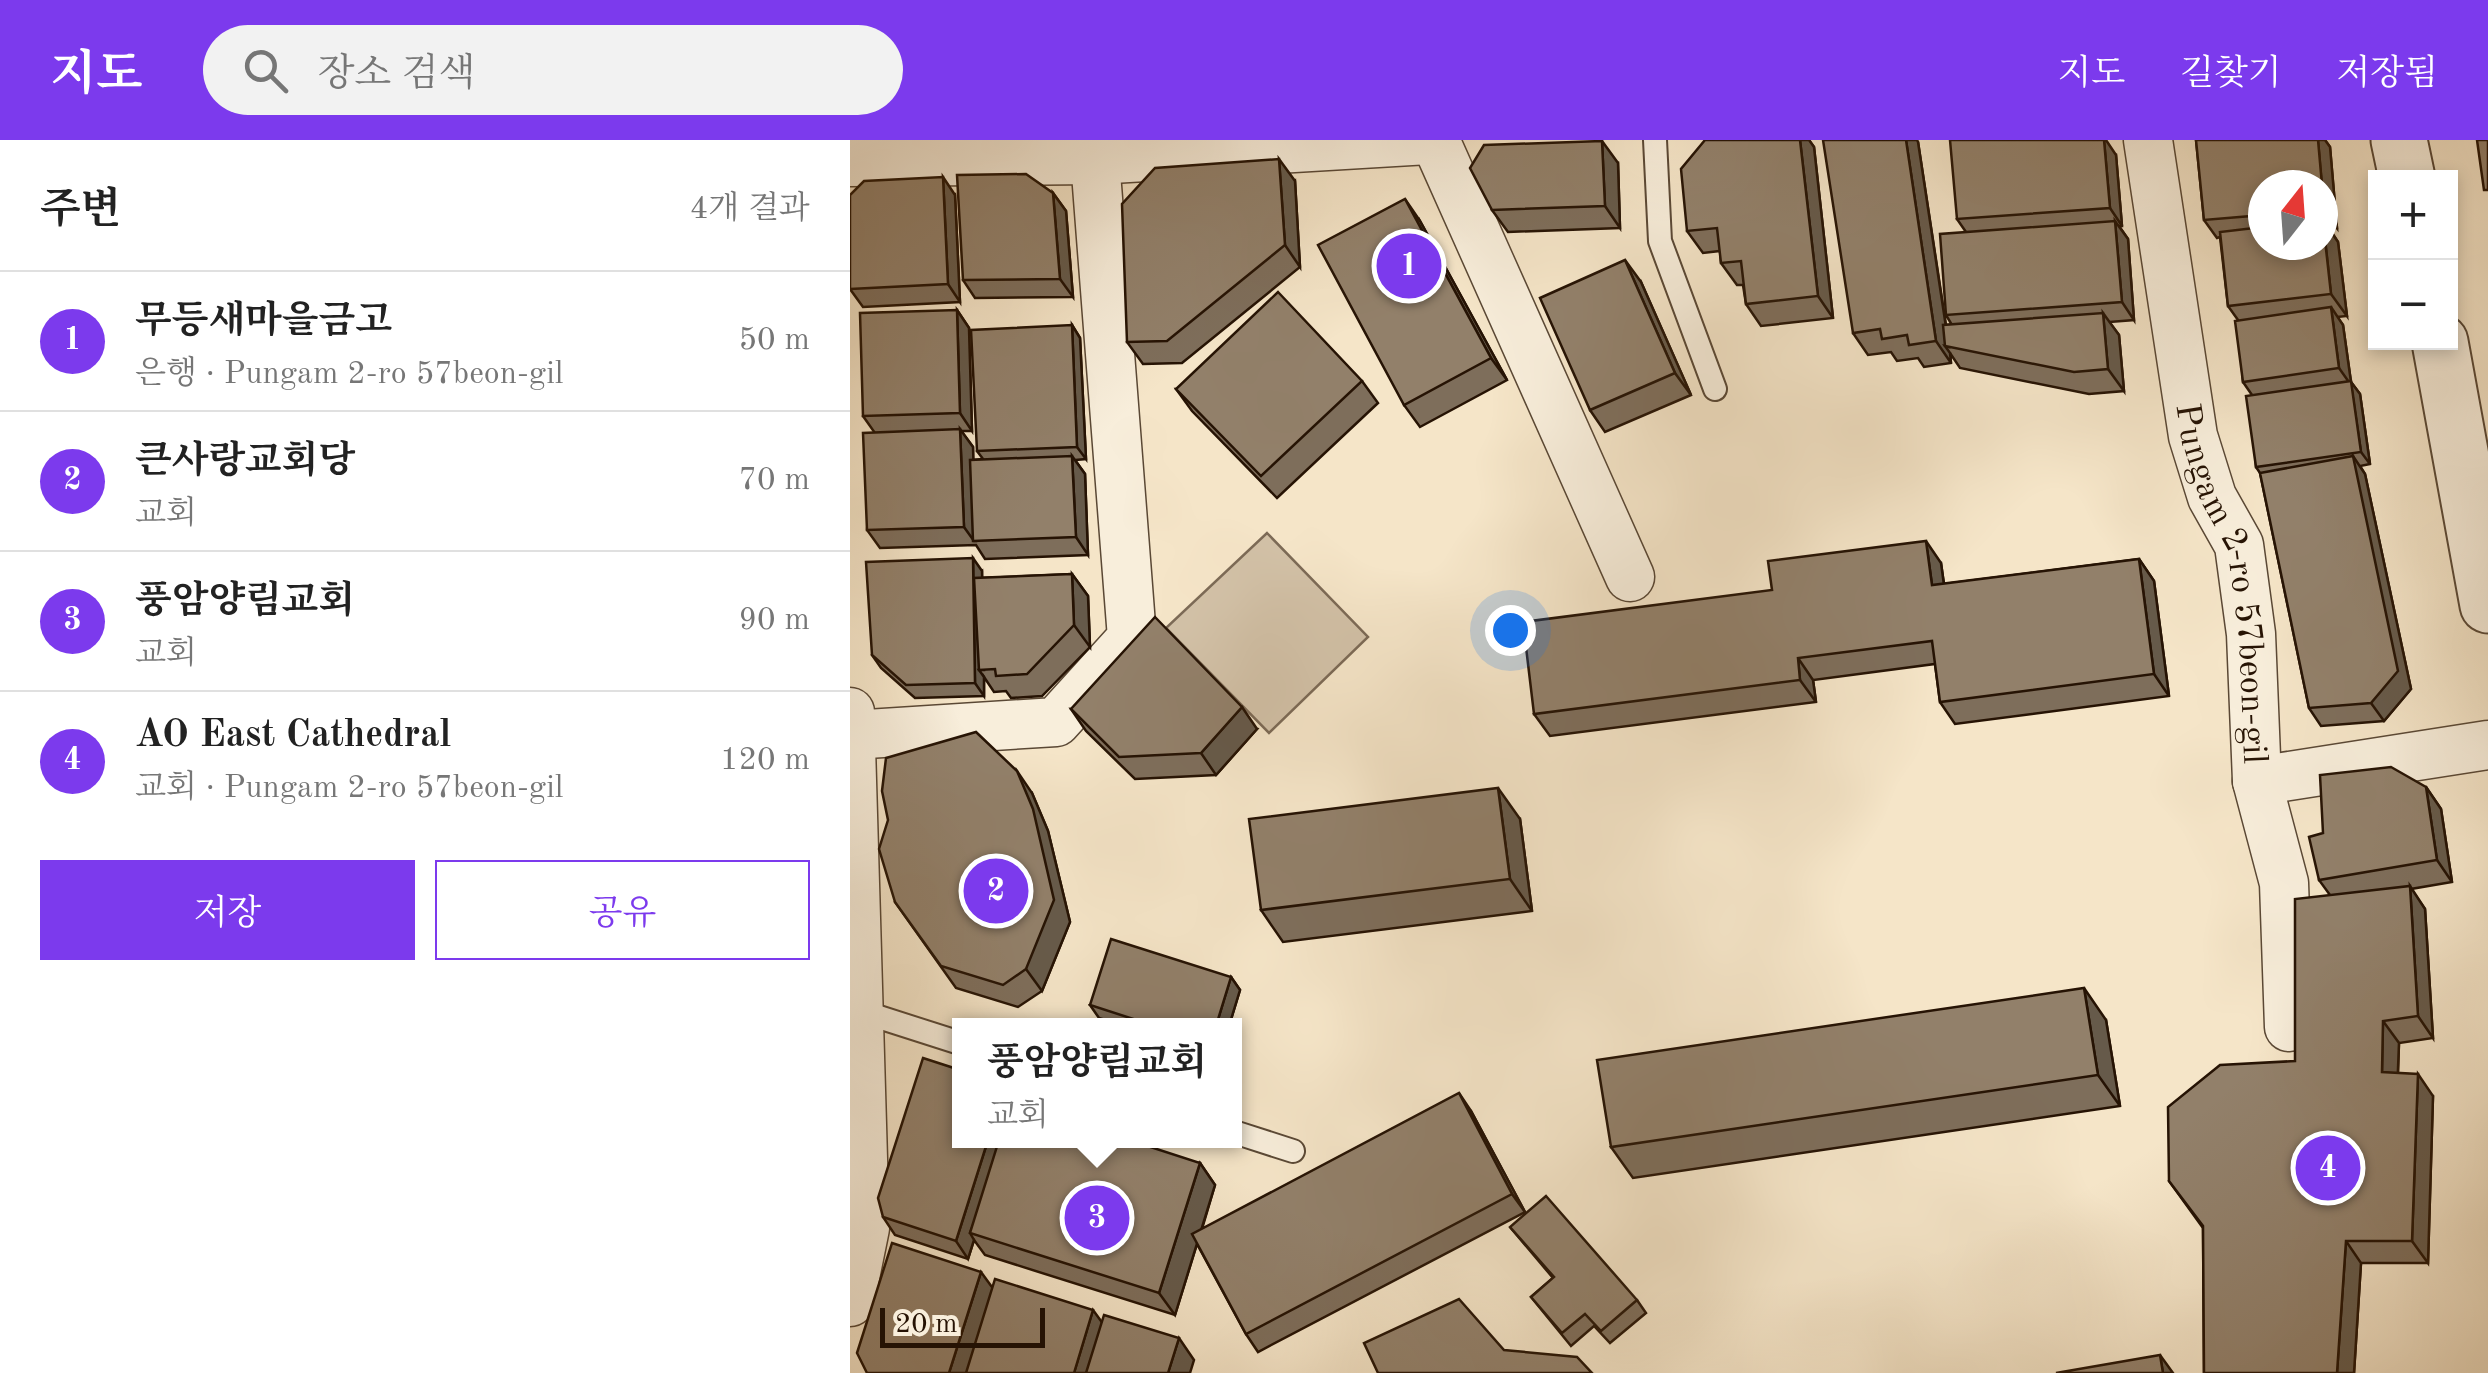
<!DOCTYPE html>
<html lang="ko">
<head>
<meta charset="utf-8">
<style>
	:root { --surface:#fff; --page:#f2f2f2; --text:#222; --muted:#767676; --line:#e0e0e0; --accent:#7c3aed }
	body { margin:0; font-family:"Old Standard TT","Noto Serif KR",serif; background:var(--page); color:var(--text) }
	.controls { position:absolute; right:30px; top:30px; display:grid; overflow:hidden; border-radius:0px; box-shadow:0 5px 15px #0003 }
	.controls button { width:90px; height:90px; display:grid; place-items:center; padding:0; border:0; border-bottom:2px solid var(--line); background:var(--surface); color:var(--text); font:50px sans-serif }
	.compass { position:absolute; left:1398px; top:30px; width:90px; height:90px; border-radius:50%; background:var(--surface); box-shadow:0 5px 15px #0003; rotate:17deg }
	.scale { position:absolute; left:30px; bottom:25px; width:165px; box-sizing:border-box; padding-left:10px; border:5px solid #261304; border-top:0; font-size:28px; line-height:35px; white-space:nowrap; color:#261304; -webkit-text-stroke:8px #f8eedb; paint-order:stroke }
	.you { position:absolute; left:660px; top:490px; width:35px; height:35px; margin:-25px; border:8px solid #fff; border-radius:50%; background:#1a73e8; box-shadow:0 0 0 15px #1a73e833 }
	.badge { display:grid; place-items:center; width:65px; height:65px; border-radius:50%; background:var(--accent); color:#fff; font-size:32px; font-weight:700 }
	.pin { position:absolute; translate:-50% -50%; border:5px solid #fff; box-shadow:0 2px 10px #0006 }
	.popup { position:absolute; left:102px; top:878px; width:290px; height:130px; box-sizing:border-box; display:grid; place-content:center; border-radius:0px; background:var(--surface); filter:drop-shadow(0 2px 8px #0005); font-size:32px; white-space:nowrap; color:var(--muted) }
	.popup b { font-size:38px; color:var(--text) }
	.popup::after { content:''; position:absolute; left:50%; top:100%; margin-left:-20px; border:20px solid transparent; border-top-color:var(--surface) }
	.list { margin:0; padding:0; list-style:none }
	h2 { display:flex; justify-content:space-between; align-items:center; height:130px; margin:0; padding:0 40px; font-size:42px }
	h2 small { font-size:32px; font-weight:400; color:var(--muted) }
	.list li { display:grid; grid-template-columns:65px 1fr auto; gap:30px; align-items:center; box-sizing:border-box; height:140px; padding:0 40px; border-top:2px solid var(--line) }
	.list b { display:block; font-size:38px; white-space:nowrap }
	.list p { margin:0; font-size:32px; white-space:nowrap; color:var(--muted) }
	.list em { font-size:32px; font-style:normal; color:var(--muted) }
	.actions { display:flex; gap:20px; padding:30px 40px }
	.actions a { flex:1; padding:22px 0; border:2px solid var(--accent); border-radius:0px; text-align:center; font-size:35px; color:var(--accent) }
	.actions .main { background:var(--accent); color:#fff }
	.icon { flex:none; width:55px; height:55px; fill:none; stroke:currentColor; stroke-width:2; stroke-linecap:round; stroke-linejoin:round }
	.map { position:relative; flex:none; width:1638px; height:1233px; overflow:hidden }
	header { display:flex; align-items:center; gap:60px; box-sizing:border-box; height:140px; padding:0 50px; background:var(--accent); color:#fff }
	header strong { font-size:48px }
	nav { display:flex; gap:55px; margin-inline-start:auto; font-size:35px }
	.search { width:700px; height:90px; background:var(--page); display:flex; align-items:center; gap:25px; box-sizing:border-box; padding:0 35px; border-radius:55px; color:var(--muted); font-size:38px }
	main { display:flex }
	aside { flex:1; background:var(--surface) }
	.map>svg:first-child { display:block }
	.green { fill:#d2c1a7; stroke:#7c6a56; stroke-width:2.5 }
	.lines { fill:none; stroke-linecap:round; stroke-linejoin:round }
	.service-casing { stroke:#5a4835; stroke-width:26 }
	.minor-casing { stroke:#5a4835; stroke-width:51 }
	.tertiary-casing { stroke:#5a4835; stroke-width:59 }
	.service { stroke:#f8eedb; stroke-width:22 }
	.minor { stroke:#f8eedb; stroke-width:48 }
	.tertiary { stroke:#f8eedb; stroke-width:55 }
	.wall { fill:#7e6e5b; stroke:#261304; stroke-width:2.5; fill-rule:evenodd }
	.shaded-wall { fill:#665a4a; stroke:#261304; stroke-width:2.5 }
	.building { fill:#92806a; stroke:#261304; stroke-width:2.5 }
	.labels { text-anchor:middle; stroke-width:8; stroke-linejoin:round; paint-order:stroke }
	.street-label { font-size:35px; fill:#261304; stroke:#f8eedb }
</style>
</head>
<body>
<header>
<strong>지도</strong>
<div class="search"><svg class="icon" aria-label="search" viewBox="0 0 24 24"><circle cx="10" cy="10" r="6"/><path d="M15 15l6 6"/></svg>장소 검색</div>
<nav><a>지도</a><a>길찾기</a><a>저장됨</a></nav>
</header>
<main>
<aside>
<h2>주변<small>4개 결과</small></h2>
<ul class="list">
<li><span class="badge">1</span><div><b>무등새마을금고</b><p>은행 · Pungam 2-ro 57beon-gil</p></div><em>50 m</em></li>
<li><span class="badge">2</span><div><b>큰사랑교회당</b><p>교회</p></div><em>70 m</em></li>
<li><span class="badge">3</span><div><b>풍암양림교회</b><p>교회</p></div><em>90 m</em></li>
<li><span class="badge">4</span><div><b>AO East Cathedral</b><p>교회 · Pungam 2-ro 57beon-gil</p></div><em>120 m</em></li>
</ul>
<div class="actions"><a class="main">저장</a><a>공유</a></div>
</aside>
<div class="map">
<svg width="1638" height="1233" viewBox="0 0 1638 1233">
	<rect width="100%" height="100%" fill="#f5e5c8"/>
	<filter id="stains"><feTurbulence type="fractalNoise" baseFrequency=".002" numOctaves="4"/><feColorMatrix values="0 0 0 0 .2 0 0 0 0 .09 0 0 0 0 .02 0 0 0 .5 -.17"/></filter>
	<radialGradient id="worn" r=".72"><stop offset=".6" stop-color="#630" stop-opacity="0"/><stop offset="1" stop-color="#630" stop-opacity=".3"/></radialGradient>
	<!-- green -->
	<polygon class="green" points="417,393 518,497 419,593 316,488"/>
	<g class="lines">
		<!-- service casing -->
		<g class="service-casing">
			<g id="service">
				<polyline points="805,0 810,101 865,249"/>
				<polyline points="10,871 110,903"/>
				<polyline points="384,992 443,1011"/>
			</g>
		</g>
		<!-- minor casing -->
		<g class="minor-casing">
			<g id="minor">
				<polyline points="585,0 780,437"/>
				<path id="s1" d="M1298,0l45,296 19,61 27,48 12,89 6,147 27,102 5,144"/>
				<polyline points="0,22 245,20 578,0"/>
				<polyline points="0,572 15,1088 0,1162"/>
				<polyline points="1,595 206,582 282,498 245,20"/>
				<polyline points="1407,641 1638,605"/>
			</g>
		</g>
		<!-- tertiary casing -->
		<g class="tertiary-casing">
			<g id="tertiary">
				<polyline points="1549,0 1557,38"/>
				<polyline points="1590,202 1638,465"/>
			</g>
		</g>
		<!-- service -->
		<use href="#service" class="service"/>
		<!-- minor -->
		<use href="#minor" class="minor"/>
		<!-- tertiary -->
		<use href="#tertiary" class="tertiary"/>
	</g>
	<!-- wall -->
	<g class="wall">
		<polygon points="855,0 959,0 964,7 983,178 911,186 896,164 893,145 887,145 871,123 870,111 853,113 837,91"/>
		<path d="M1346,0h129l5,7 7,81h-8l9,14 9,74 -10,1 6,8 8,57 9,12 10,70 -10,2 5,8 46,215 -27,32 -63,5 -12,-18 -49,-235 -4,-6 -4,-72 -9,-13 -5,-62 -10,-14 -8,-69 -3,1 -13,-18zM1413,45h60v60h-60z"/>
		<polygon points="1068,2 1096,185 1102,185 1096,175 1116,92 1107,79 1266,15 1272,86 1269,86 1278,99 1284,180 1259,182 1269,195 1274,251 1239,254 1110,228 1100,213 1101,223 1074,227 1068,218 1047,221 1041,212 1018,215 1003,193"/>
		<polygon points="768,23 770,88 658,92 642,70"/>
		<polygon points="445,41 450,127 332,223 293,224 277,202"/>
		<polygon points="203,53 216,71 223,157 125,158 113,140"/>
		<polygon points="105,55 110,162 13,167 0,149"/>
		<polygon points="570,81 657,240 570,287 554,265"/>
		<polygon points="791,142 841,255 755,292 740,270"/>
		<polygon points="107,170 119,188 122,291 111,291 123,307 123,320 133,319 127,311 222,185 230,198 236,319 225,320 235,334 238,415 135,419 126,405 30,408 17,390 25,293 13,276"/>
		<polygon points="512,241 528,263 427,358 342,271 326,249"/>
		<polygon points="1289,419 1304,441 1319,556 1105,584 1090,562 1085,524 963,540 966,562 700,596 684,574 922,450 1091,423 1094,444"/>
		<polygon points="132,431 132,438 222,434 238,456 240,507 192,556 161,558 156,551 144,552 134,537 134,556 65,558 31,528 22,515"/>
		<polygon points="221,569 407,589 366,635 285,639 236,591"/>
		<polygon points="1576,647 1591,669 1602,742 1561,749 1575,769 1583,898 1549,903 1548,933 1583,956 1578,1123 1511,1123 1504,1233 1354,1233 1353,1088 1319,1041 1445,921 1480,755 1469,740 1473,693"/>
		<polygon points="182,653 198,691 220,782 192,851 168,867 106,848 45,762"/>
		<polygon points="670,679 682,771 433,802 411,770"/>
		<polygon points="381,837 390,850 379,886 273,886 249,878 240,865"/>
		<polygon points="1256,880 1270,966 783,1038 761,1007"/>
		<polygon points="621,971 675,1072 408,1212 396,1194 347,1104 325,1175 135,1115 124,1100 118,1119 45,1095 33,1077 110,1000 350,1023 365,1045 352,1089"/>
		<polygon points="660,1087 787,1160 796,1173 760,1203 744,1186 721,1206 681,1157 703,1138"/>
	</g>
	<!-- shaded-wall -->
	<g class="shaded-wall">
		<polygon points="950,0 959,0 964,7 983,178 968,156"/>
		<polygon points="1056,0 1067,0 1068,2 1099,207 1095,206 1100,213 1101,223 1086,201"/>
		<polygon points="1254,0 1256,0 1266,15 1272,86 1260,68"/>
		<polygon points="1468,0 1475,0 1480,7 1487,88 1474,70"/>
		<polygon points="752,1 768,23 770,88 755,66"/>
		<polygon points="429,19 445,41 450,127 435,105"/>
		<polygon points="93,37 105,55 110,162 98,144"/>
		<polygon points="203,53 216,71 223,157 210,139"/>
		<polygon points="555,59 570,81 657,240 641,218"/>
		<polygon points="1473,80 1488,102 1497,176 1481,154"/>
		<polygon points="1265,81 1278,99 1284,180 1272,162"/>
		<polygon points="775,120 791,142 841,255 825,233"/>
		<polygon points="1481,167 1493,185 1501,242 1510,254 1520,324 1511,312 1501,245 1489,228"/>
		<polygon points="107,170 119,188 122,291 110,273"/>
		<polygon points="1253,173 1269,195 1274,251 1258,229"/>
		<polygon points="222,185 230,198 236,319 227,307"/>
		<polygon points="110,289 123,307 126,401 124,401 114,387"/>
		<polygon points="222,316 235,334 238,415 226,397"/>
		<polygon points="1503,316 1515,334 1561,549 1534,581 1521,563"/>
		<polygon points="1076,401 1091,423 1097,467 1082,445"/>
		<polygon points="123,418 132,431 134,530 129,530 134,537 134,556 125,543"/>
		<polygon points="1289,419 1304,441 1319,556 1304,534"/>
		<polygon points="222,434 238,456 240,507 224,485"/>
		<polygon points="948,518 963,540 966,562 950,540"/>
		<polygon points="392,567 407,589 366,635 351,613"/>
		<polygon points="167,631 182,653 198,691 220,782 192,851 176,829"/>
		<polygon points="1576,647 1591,669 1602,742 1587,720"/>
		<polygon points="648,648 670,679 682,771 660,739"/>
		<polygon points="1560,746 1575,769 1583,898 1568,876"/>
		<polygon points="381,837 390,850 379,886 366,886"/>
		<polygon points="1234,848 1256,880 1270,966 1248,935"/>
		<polygon points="1533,881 1549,903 1547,954 1532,932"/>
		<polygon points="1568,934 1583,956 1578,1123 1562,1101"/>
		<polygon points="609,953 621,971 675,1072 662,1054"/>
		<polygon points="138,1000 156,1000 120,1093 124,1100 118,1119 106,1101"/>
		<polygon points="350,1023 365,1045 325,1175 309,1153"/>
		<polygon points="1496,1101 1511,1123 1504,1233 1487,1233"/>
		<polygon points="131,1132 147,1154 122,1233 99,1233"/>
		<polygon points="243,1170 259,1192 246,1233 224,1233"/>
		<polygon points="329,1198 344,1220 340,1233 318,1233"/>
		<polygon points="1310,1215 1323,1233 1313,1233"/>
	</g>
	<!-- building -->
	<g class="building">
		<polygon points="855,0 950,0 968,156 896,164 891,121 871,123 867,88 837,91 831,29"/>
		<polygon points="973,0 1056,0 1086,201 1059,205 1057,195 1032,199 1030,189 1003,193"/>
		<polygon points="1100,0 1254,0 1260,68 1107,79"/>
		<polygon points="1346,0 1468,0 1472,45 1413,45 1413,75 1354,80"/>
		<polygon points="1627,0 1638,0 1638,50 1634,50"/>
		<polygon points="752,1 755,66 642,70 620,28 634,5"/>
		<polygon points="429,19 435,105 317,201 277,202 272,64 305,28"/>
		<polygon points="176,34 203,53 210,139 113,140 107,35"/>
		<polygon points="93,37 98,144 0,149 0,55 14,41"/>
		<polygon points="555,59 641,218 554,265 468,105"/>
		<polygon points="1265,81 1272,162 1096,175 1090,94"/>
		<polygon points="1473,82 1481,154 1378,166 1370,92 1413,87 1413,105 1473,105"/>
		<polygon points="775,120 825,233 740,270 690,158"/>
		<polygon points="428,152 512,241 411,336 326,249"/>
		<polygon points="1481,167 1489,228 1393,242 1385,181"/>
		<polygon points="107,170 110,273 13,276 10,173"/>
		<polygon points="1253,173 1258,229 1224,232 1095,206 1093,185"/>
		<polygon points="222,185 227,307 127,311 121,190"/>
		<polygon points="1501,241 1511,312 1406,327 1396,256"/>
		<polygon points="110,289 114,387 17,390 13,293"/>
		<polygon points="222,316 226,397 123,401 120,320"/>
		<polygon points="1503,316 1548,531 1521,563 1459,568 1410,333"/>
		<polygon points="1076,401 1082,445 1289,419 1304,534 1090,562 1082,501 948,518 950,540 684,574 673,482 922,450 918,421"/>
		<polygon points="123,418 125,543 56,545 22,515 16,422"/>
		<polygon points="222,434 224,485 177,534 146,536 145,529 129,530 124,438"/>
		<polygon points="305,477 392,567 351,613 269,617 221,569"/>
		<polygon points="126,592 167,631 183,669 204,760 176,829 153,845 91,826 45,762 29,709 38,680 32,651 36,618"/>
		<polygon points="1541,627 1576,647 1587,720 1469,740 1459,697 1473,693 1470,635"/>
		<polygon points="648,648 660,739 411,770 399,679"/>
		<polygon points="1560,746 1568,876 1533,881 1532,932 1568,934 1562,1101 1496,1101 1487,1233 1354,1233 1353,1086 1319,1041 1318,967 1370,925 1445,921 1445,759"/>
		<polygon points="261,799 381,837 366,886 305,886 240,865"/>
		<polygon points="1234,848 1248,935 761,1007 747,920"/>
		<polygon points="73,918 110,930 110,1000 138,1000 106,1101 33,1077 28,1058"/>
		<polygon points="609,953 662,1054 396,1194 342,1094"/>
		<polygon points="149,1000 279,1000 350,1023 309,1153 120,1093"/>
		<polygon points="696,1056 787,1160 751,1191 735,1174 712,1193 681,1157 704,1137 660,1087"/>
		<polygon points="42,1103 131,1132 99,1233 17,1233 7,1213"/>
		<polygon points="145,1139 243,1170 224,1233 116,1233"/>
		<polygon points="609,1159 654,1210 727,1217 742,1233 528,1233 514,1203"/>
		<polygon points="254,1175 329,1198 318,1233 236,1233"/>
		<polygon points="1310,1215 1313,1233 1206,1233"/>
	</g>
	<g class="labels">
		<!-- street labels -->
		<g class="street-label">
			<text dy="12" stroke="none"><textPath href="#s1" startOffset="452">Pungam 2-ro 57beon-gil</textPath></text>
		</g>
	</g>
	<rect width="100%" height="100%" filter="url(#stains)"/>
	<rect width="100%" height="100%" fill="url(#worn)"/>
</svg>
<div class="controls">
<button>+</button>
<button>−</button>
</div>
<svg class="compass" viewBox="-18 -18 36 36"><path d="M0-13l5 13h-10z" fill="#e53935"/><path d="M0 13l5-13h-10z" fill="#767676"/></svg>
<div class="scale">20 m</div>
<div class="you"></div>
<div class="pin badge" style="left:559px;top:126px">1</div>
<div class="pin badge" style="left:146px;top:751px">2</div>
<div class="pin badge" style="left:247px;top:1078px">3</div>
<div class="popup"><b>풍암양림교회</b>교회</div>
<div class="pin badge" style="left:1478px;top:1028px">4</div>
</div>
</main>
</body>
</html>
